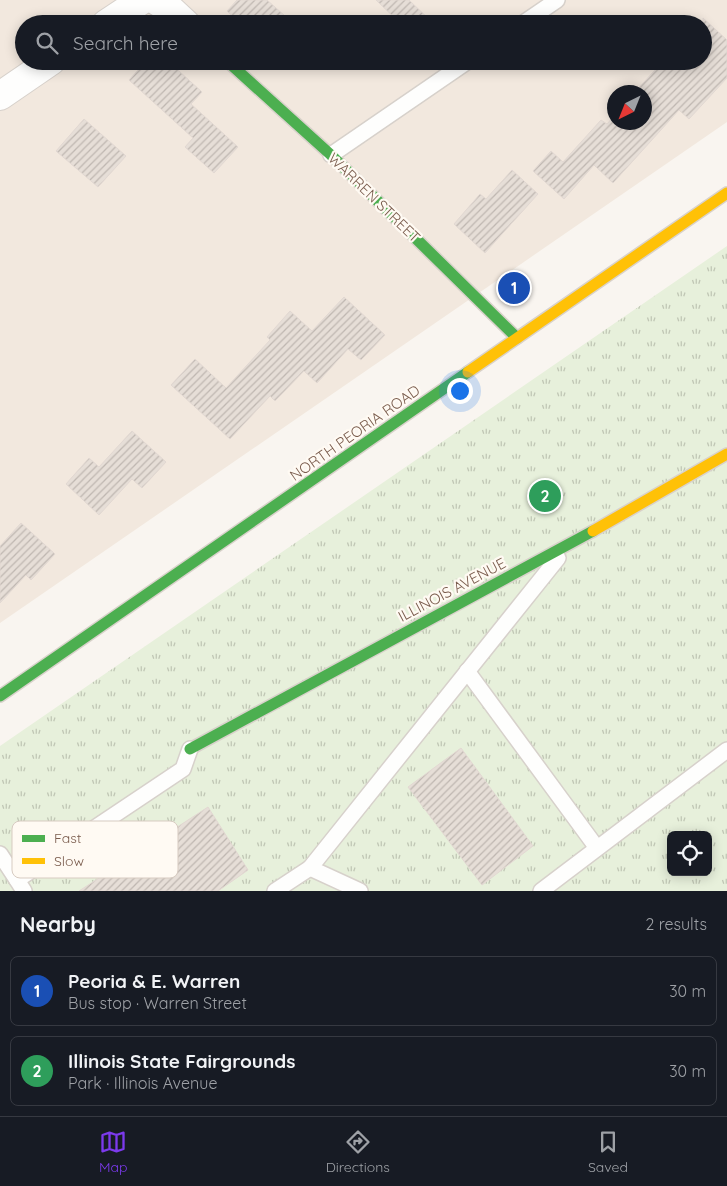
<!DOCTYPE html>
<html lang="en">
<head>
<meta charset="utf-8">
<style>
	:root { --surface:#171b24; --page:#20242c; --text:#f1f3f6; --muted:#9ea1a6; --line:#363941; --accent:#7c3aed }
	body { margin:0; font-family:Quicksand,sans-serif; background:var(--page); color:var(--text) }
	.controls { position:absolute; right:15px; bottom:15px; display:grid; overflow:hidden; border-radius:8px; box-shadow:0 2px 12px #0003 }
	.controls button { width:45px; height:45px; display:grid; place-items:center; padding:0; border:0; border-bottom:1px solid var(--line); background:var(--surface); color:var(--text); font:25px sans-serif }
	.compass { position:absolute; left:607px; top:85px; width:45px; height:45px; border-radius:50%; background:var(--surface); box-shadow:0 2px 12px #0003; rotate:223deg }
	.you { position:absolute; left:459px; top:390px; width:18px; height:18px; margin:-12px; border:4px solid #fff; border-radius:50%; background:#1a73e8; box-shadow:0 0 0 8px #1a73e833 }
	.badge { display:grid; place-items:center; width:32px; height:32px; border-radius:50%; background:var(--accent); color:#fff; font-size:16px; font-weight:700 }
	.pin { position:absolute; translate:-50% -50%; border:2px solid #fff; box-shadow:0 1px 5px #0006 }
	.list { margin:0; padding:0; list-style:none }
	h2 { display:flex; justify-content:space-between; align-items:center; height:65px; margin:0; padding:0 20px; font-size:21px }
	h2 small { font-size:16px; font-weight:400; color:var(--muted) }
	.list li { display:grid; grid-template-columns:32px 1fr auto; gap:15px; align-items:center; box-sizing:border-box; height:70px; margin:0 10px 10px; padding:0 10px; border:1px solid var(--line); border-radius:8px }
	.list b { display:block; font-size:19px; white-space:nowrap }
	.list p { margin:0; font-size:16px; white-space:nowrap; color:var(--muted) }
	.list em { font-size:16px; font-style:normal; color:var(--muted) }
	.icon { flex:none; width:28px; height:28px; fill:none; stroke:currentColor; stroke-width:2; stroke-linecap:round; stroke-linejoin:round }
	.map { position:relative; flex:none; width:727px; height:891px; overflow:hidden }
	.search { position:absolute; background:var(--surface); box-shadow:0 2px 12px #0003; left:15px; right:15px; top:15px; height:55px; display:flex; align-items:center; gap:12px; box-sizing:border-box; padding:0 18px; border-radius:28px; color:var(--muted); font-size:19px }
	.sheet { height:225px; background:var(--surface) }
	nav { display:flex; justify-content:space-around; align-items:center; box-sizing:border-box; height:70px; border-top:1px solid var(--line); background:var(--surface); font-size:14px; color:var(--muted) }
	nav a { display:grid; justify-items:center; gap:2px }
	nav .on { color:var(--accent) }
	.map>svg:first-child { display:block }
	.residential { fill:#f2e8de; fill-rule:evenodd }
	.park { fill:url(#park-tufts); fill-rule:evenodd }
	.building { fill:url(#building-hatch); stroke:#e2d8d2 }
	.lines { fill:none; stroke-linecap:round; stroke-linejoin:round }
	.lane-casing { stroke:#d7d1cb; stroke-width:18 }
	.street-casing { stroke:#d7d1cb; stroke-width:30 }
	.fast-casing { stroke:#d9d2cb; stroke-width:14 }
	.slow-casing { stroke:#d9d2cb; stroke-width:14 }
	.lane { stroke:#fefefd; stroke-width:15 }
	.street { stroke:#fefefd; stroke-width:28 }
	.fast { stroke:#4caf50; stroke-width:11 }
	.slow { stroke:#ffc107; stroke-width:11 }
	.labels { text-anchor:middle; stroke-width:4.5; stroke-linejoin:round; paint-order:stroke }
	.street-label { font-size:15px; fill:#7a5c4d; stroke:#fffaf3 }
	.key { fill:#fffaf3; stroke:#d7cbc1; stroke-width:1 }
	.key-label { font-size:14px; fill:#7a5c4d }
</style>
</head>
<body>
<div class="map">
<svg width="727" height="891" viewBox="0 0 727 891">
	<defs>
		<pattern id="park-tufts" width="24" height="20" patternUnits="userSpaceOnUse" patternTransform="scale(1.25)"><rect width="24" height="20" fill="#e7f0db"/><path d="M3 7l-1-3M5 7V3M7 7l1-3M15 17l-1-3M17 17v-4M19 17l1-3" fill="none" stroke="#c0c6b4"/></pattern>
		<pattern id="building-hatch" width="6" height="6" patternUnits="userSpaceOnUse" patternTransform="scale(1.25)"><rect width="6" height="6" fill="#e6ded7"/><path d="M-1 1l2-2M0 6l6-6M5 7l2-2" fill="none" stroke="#bfb7b1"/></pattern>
	</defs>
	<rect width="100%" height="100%" fill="#f9f5f0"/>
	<!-- residential -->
	<path class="residential" d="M0,0h727v122l-727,501zM24,24h679v37h-679zM614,92h30v30h-30z"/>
	<!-- park -->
	<path class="park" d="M727,246v645h-727v-145zM671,835h37v37h-37z"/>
	<!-- building -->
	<g class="building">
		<polygon points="237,0 267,0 294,24 241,24 227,11"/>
		<polygon points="376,0 409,0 434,24 401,24"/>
		<polygon points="703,18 727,40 727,78 689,119 679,110 613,183 594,165 564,199 533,171 551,151 563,162 601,120 607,124 614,116 614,122 644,122 644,92 635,92 663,61 703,61"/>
		<polygon points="146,61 168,61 202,92 191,104 238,147 214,173 185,147 193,138 129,80"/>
		<polygon points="84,119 126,156 98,187 56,151"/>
		<polygon points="512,170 538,194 485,253 454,224 480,194 486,199"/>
		<polygon points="344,297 385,335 361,360 348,349 317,383 304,371 275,401 270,396 230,439 171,385 195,359 226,388 270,340 267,337 290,311 312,331"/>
		<polygon points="132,431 166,462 142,488 132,479 99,515 66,484 89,458 99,467"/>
		<polygon points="21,523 55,554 31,580 26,575 0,603 0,546"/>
		<polygon points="461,748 533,846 482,885 408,787"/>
		<polygon points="208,807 248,870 218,891 79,891"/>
	</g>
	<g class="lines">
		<!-- lane casing -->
		<g class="lane-casing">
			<g id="lane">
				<polyline points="522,24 557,0"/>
				<polyline points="331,155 468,61"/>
				<polyline points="467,671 597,848"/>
				<polyline points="0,854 17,880"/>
				<polyline points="24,891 17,880 183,769 190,749"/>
				<polyline points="275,891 310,868"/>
				<polyline points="360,891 310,868 558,558"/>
				<polyline points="541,891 727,750"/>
			</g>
		</g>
		<!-- street casing -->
		<g class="street-casing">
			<g id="street">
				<polyline points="155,0 171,10 186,24"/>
				<polyline points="106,24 142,0"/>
				<polyline points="0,96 51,61"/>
			</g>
		</g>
		<!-- fast casing -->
		<g class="fast-casing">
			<g id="fast">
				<polyline points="227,61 331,155 517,338"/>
				<polyline points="0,696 468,372"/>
				<polyline points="190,749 593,531"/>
			</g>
		</g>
		<!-- slow casing -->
		<g class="slow-casing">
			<g id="slow">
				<polyline points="468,372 727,193"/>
				<polyline points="593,531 727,454"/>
			</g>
		</g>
		<!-- lane -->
		<use href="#lane" class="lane"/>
		<!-- street -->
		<use href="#street" class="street"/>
		<!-- fast -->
		<use href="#fast" class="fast"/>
		<!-- slow -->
		<use href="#slow" class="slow"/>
	</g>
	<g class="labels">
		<!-- street labels -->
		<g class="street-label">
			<text transform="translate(374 198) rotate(44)" y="5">WARREN STREET</text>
			<text transform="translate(355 433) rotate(-35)" y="5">NORTH PEORIA ROAD</text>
			<text transform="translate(452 590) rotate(-28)" y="5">ILLINOIS AVENUE</text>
		</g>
	</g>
	<!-- legend -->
	<rect x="12" y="821" width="166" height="57" rx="8" class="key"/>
	<rect x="22" y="835" width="23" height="7" fill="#4caf50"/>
	<rect x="22" y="858" width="23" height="6" fill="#ffc107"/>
	<g class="key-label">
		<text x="54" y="843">Fast</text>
		<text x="54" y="866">Slow</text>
	</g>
</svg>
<div class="controls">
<button><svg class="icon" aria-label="locate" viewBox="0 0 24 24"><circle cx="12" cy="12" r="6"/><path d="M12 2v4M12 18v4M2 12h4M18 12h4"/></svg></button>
</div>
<svg class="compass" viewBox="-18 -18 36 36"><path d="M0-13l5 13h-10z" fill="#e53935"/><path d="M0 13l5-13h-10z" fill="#9ea1a6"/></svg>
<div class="you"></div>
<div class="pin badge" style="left:514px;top:288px;background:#1a4fb4">1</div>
<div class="pin badge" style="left:545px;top:496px;background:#2e9e5b">2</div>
<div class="search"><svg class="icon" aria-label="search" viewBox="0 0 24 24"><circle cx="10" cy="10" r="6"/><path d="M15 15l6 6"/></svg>Search here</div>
</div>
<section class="sheet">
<h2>Nearby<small>2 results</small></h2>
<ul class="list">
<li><span class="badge" style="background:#1a4fb4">1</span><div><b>Peoria &amp; E. Warren</b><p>Bus stop · Warren Street</p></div><em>30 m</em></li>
<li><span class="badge" style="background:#2e9e5b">2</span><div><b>Illinois State Fairgrounds</b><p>Park · Illinois Avenue</p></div><em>30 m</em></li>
</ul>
</section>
<nav>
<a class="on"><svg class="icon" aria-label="map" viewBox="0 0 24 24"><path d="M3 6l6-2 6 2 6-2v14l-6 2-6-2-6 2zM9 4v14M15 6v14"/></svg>Map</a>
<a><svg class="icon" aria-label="directions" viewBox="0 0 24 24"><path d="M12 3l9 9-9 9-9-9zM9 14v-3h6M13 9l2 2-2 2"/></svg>Directions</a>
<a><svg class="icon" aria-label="saved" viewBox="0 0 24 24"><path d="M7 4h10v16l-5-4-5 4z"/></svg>Saved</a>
</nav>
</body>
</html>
